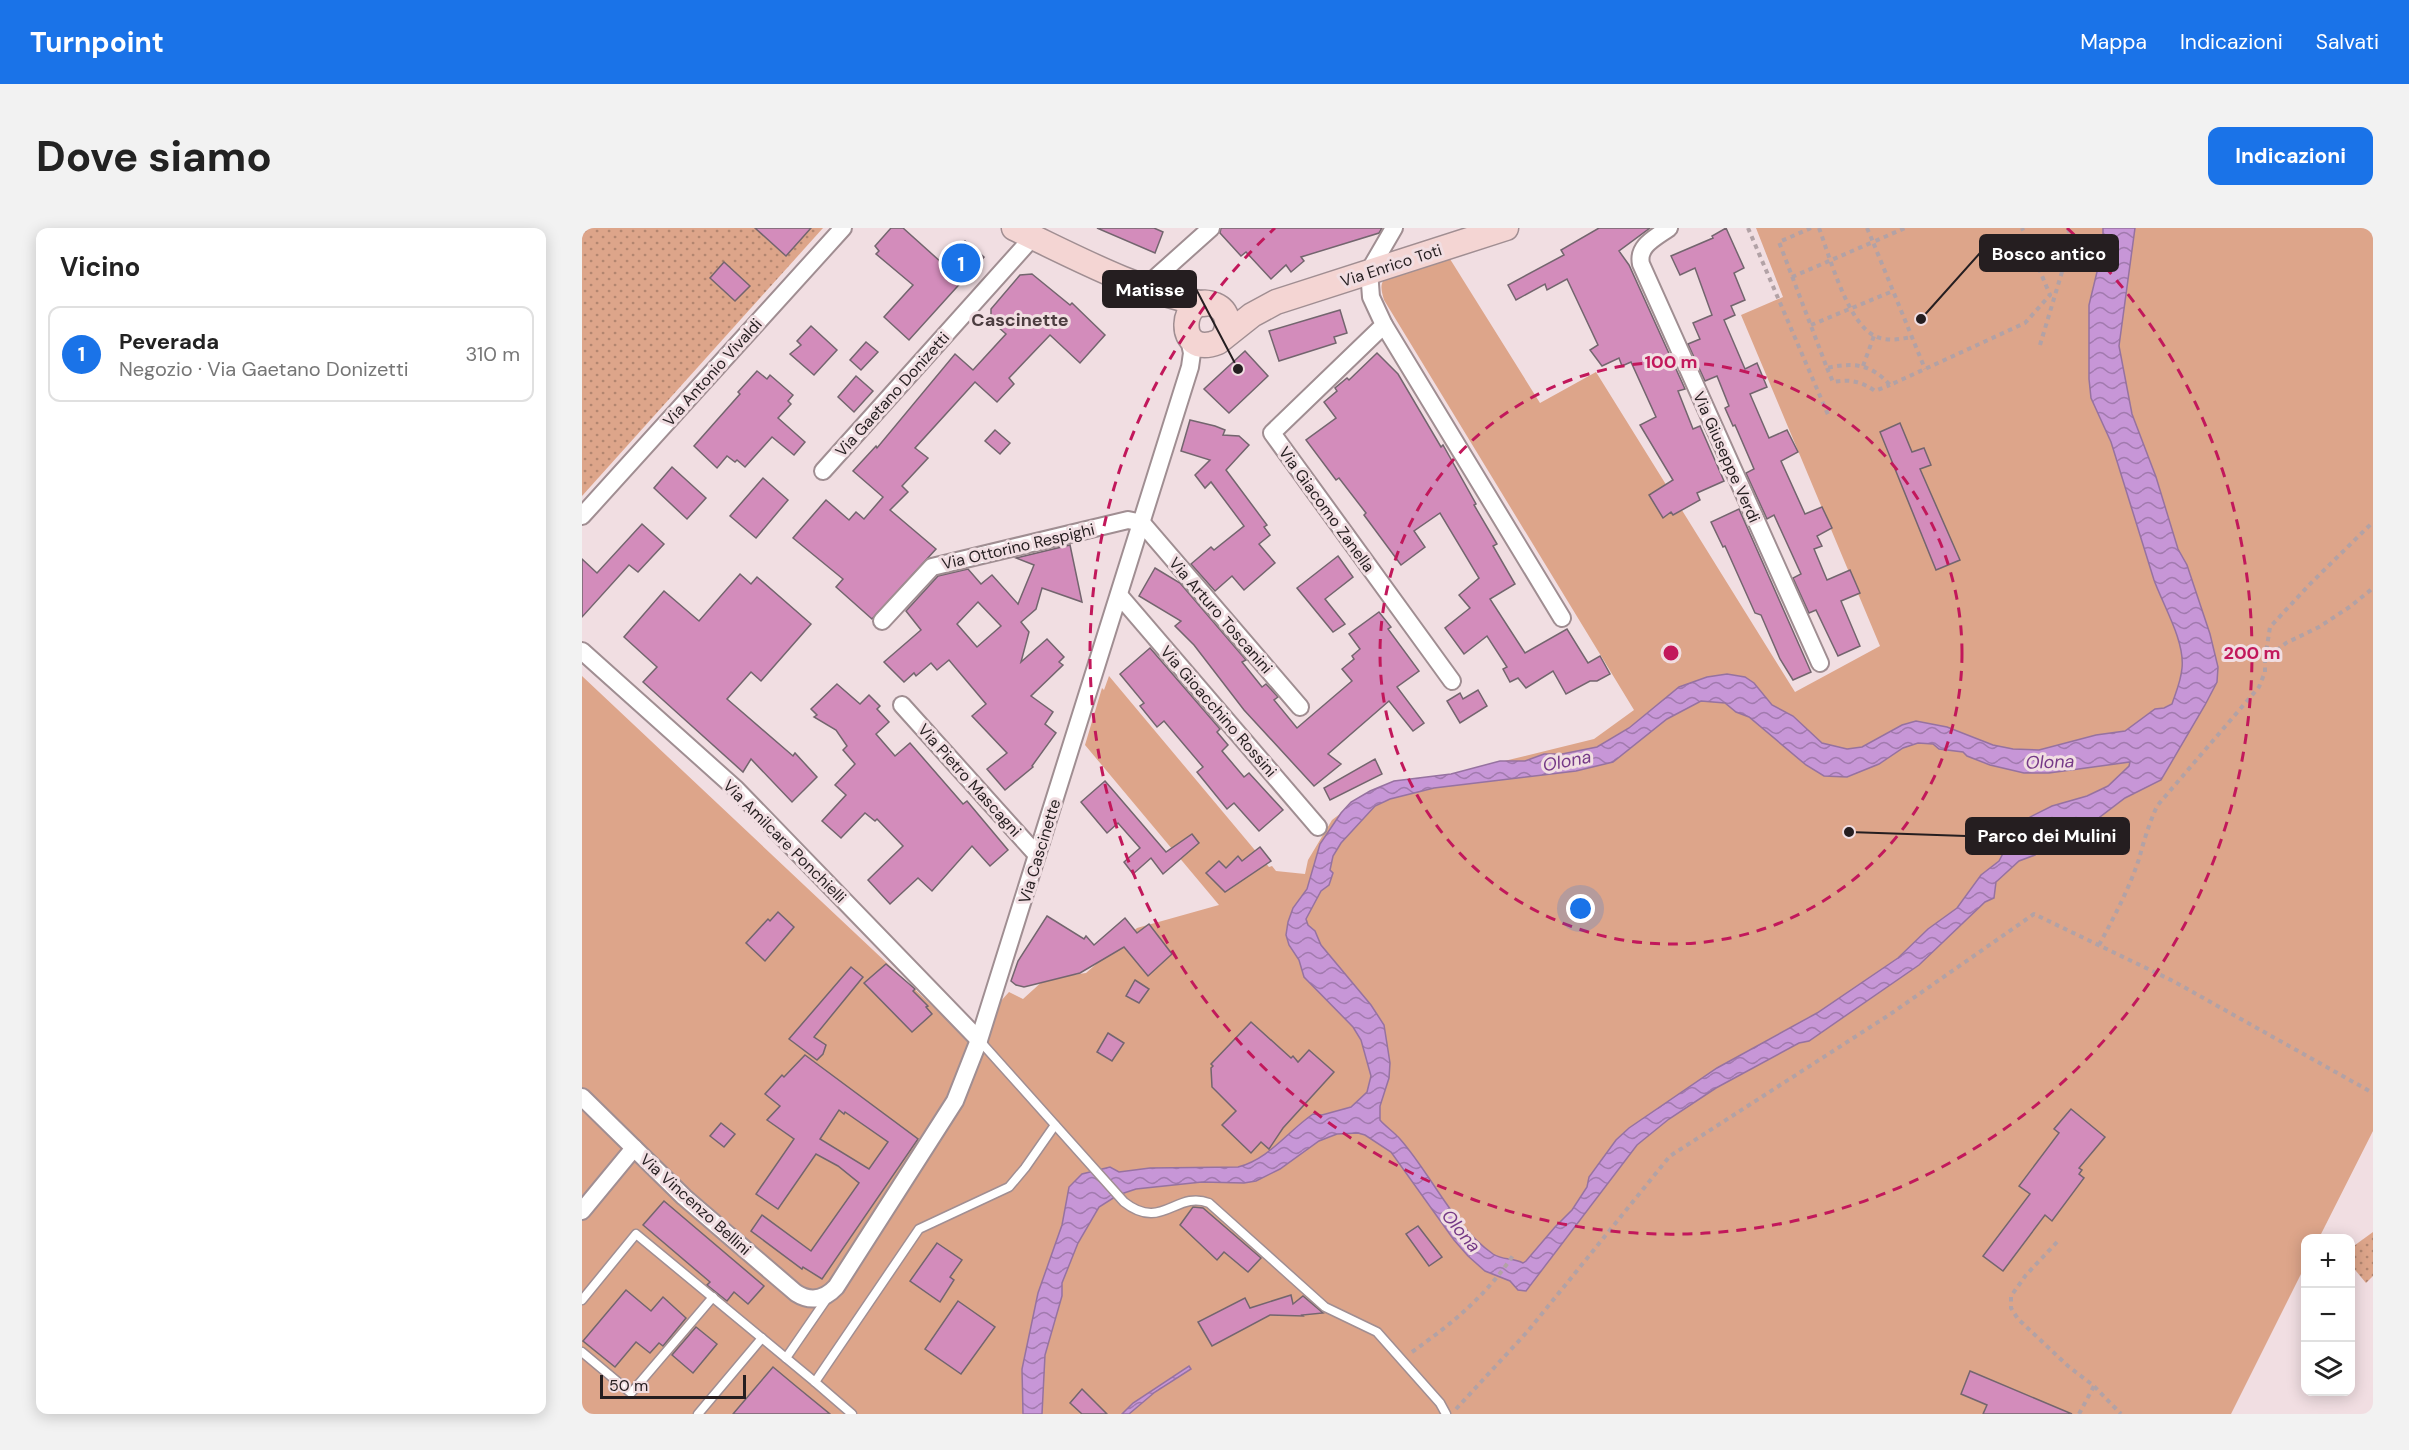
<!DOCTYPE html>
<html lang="it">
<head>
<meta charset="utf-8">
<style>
	:root { --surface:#fff; --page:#f2f2f2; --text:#222; --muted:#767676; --line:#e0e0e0; --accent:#1a73e8 }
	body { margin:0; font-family:"DM Sans",sans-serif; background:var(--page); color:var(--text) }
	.controls { position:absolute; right:18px; bottom:18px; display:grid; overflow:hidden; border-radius:12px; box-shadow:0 3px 15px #0003 }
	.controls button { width:54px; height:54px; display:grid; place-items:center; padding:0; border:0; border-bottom:2px solid var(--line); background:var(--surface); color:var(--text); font:30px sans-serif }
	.scale { position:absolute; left:18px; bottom:15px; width:146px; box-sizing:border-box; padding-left:6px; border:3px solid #251e20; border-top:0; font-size:16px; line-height:21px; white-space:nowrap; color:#251e20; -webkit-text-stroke:4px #f1dee2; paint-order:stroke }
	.you { position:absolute; left:999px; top:681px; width:21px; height:21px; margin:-15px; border:4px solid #fff; border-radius:50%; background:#1a73e8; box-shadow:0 0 0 9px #1a73e833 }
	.badge { display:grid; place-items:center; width:39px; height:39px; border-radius:50%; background:var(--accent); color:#fff; font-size:20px; font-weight:700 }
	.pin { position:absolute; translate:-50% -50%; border:3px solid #fff; box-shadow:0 2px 6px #0006 }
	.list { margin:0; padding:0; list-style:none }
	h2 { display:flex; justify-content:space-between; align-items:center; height:78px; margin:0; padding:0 24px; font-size:26px }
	h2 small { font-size:20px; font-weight:400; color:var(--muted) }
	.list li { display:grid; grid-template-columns:39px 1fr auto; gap:18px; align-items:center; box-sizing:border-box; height:96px; margin:0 12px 12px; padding:0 12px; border:2px solid var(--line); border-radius:12px }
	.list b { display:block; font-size:22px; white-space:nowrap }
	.list p { margin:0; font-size:20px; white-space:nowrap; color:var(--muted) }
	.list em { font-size:20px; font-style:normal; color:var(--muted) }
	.icon { flex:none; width:33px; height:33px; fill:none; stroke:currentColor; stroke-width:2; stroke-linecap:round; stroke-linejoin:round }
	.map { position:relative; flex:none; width:1791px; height:1186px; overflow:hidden; border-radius:12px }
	header { display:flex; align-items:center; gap:36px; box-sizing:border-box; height:84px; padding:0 30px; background:var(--accent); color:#fff }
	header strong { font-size:28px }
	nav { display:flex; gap:33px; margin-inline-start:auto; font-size:21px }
	.intro { display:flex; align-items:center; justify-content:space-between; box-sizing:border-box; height:144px; padding:0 36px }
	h1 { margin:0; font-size:42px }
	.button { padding:15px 27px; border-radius:12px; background:var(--accent); color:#fff; font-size:21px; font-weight:700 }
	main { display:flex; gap:36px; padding:0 36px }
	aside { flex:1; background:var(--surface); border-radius:12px; box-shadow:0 3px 15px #0003 }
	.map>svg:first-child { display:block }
	.grass { fill:url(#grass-dots) }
	.park { fill:#dda58a }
	.water { fill:url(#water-waves); stroke:#9672a0; stroke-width:1.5; fill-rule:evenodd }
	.building { fill:#d38cbb; stroke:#73656e; stroke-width:1.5; fill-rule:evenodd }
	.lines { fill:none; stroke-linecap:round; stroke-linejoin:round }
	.lane-casing { stroke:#a08e92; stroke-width:11 }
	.street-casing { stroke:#a08e92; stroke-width:20 }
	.secondary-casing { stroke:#a08e92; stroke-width:27 }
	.path { stroke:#b2a2a6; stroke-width:4; stroke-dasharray:4.5 4.5; stroke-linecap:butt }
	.lane { stroke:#fff; stroke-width:8 }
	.street { stroke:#fff; stroke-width:16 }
	.secondary { stroke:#f4d5d3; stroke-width:24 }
	.ring { fill:none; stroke:#c2185b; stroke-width:3; stroke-dasharray:10 8 }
	.labels { text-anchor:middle; stroke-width:6; stroke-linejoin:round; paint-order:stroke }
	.street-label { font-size:16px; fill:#251e20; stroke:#f1dee2 }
	.neighbourhood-label { font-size:18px; font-weight:bold; fill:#4c3d40; stroke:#f1dee2 }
	.water-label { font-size:18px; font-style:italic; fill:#753987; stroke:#f1dee2 }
	.centre { fill:#c2185b; stroke:#f1dee2; stroke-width:3 }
	.ring-label { font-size:18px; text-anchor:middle; font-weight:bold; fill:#c2185b; stroke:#f1dee2; stroke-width:6; stroke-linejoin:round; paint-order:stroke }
	.leader { fill:none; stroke:#251e20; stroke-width:2 }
	.callout-dot { fill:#251e20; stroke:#f1dee2; stroke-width:2 }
	.callout { fill:#251e20; stroke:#251e20; stroke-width:2 }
	.callout-label { font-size:18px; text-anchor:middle; font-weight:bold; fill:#fff }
</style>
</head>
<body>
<header>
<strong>Turnpoint</strong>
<nav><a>Mappa</a><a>Indicazioni</a><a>Salvati</a></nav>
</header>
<div class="intro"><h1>Dove siamo</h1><a class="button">Indicazioni</a></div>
<main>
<aside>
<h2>Vicino<small></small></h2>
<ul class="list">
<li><span class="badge">1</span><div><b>Peverada</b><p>Negozio · Via Gaetano Donizetti</p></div><em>310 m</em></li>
</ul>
</aside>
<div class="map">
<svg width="1791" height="1186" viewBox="0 0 1791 1186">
	<defs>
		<pattern id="grass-dots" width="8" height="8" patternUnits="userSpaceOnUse" patternTransform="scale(1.5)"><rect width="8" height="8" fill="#dda58a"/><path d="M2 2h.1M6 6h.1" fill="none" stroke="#b38670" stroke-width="1.8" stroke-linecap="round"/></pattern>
		<pattern id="water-waves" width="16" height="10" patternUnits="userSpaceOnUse" patternTransform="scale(1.5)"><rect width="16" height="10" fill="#c796d7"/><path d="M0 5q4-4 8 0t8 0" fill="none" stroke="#a17aae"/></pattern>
	</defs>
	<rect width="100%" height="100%" fill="#f1dee2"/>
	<!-- grass -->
	<g class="grass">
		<polygon points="0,0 241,0 0,268"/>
		<polygon points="1791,1004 1791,1048 1784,1055 1769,1037 1769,1020"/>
	</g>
	<!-- park -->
	<path class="park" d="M1174,0h617v903l-54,107h-13l-1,28 -74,148h-1649v-738l376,354 24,-8 27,-30 14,7 22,-20 41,-6 51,-45 82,-23 -134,-160 17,-57 2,2 5,-14 160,191 3,-1 4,5 29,3 3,-14 24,-40 38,-29 24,-10 57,-7 143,-35 40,-29 -250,-410c-3,-11 -5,-17 4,-25l62,-16 90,144 56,-31 199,320 85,-46 -139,-331 42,-18z"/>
	<!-- water -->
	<g class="water">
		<path d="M1521,0h32l-16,118 13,68 24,63 22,72 9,16 23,69 8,33 -1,15 -12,23 -44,75 -36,18 -37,28 -14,3 -19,13 -14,7 -6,6 -16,6 -23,21 -2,16 -9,4 -66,63 -110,76 -10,2 -83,45 -47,31 -32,26 -111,146 -8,-1 -8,-9 -25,-10 -17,-15 -14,-16 -63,-88 -26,-17 -7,-2 -21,1 -18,7 -39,28 -24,12 -12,2 -42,-1 -66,7 -18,6 -19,12 -21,36 -16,40v13l-17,59 -3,59h-19l-1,-45 16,-76 24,-68 7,-38 13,-13 28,-7 9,5 31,-4 88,-1c31,-8 49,-35 75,-53l9,1 29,-8 16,-15 4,-16 -10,-36 -8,-13 -49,-50 -5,-17 -10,-15 -3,-10 2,-13 5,-14 14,-19 13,-45 21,-31 10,-11 19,-11 24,-10 57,-7 49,-13h25l19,-7h18l35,-7 32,-19 50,-41 28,-10 20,-3 18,3 9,6 18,22 21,11 29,27 25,6 15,-2 40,-22 14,-4 31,6 46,18 20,4 26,1 57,-15 29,-4 30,-22 9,-1 8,-4c4,-12 9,-23 10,-36 3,-27 -19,-63 -28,-88l-43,-138 -20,-44 -2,-19v-74l14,-58zM1119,473l24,2 11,9 13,5 57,48 18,11 23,1 32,-13 24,-16 15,-5 15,1 6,5 24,3 4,4 23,9 34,8h25l81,-11 -1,4 -21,20 -21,10 -35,10 -22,11 -20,23 -11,21 -18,14 -24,33 -29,21 -30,29 -81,55 -100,55 -88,60 -13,12 -27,37 -2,10 -15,23 -17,17 -29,34 -3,2c-10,-5 -21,-3 -30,-9 -41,-29 -61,-79 -93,-115 -6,-7 -14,-12 -20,-19v-14l9,-28 1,-15 -6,-38 -13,-20 -50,-60 -6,-14 -7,-6 -2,-6 15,-28 8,-6 4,-12 -3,-3 3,-14 8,-13 34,-37 15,-7 44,-11 142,-17 37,-9 54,-43z"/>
		<polygon points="607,1138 609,1141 573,1164 547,1186 540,1186 551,1175"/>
	</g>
	<!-- building -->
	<g class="building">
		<polygon points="173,0 229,0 204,28"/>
		<polygon points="309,0 321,0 360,35 374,20 376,21 383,13 402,29 327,112 302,89 331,57 294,26 297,23 293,18"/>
		<polygon points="515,0 572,0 581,4 573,25"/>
		<polygon points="639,0 800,0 797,5 719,29 722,33 709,44 704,37 689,51 664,24 659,28 638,5"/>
		<polygon points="1017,0 1068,0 1037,23 1047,37 1103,161 1096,163 1111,201 1118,198 1142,253 1115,265 1118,272 1091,287 1089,284 1081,290 1067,267 1091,252 1058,197 1074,189 1049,134 1040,138 1037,130 1020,138 1008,122 1016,117 985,51 965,62 963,56 934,72 926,57 982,27 979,22"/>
		<polygon points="1144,0 1162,40 1152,45 1163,72 1149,78 1153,87 1142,92 1163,141 1175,135 1185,159 1168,166 1187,210 1205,202 1216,224 1199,233 1223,286 1240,279 1250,300 1235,308 1240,318 1232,321 1245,352 1268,342 1278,365 1259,373 1278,418 1256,428 1234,382 1227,385 1211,350 1219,346 1192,287 1185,291 1164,245 1172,241 1153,197 1151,198 1143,180 1147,178 1135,148 1123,153 1106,116 1118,111 1111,95 1130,87 1113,40 1098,47 1089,28 1131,10 1130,8"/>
		<polygon points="142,34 168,58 153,73 128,50"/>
		<polygon points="450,46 488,77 490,75 523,107 498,135 468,107 427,150 432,156 415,174 393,154 333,220 346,230 320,258 326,264 308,282 354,321 290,391 254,359 261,351 211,310 244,272 267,292 274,284 282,291 301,269 271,243 294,218 295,220 373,126 391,142 424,106 409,93 409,81 438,47"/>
		<polygon points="758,82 765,105 752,109 754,115 697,133 687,103"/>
		<polygon points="229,98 255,122 232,147 208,126 219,117 215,113"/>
		<polygon points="284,114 296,124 279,142 268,132"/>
		<polygon points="663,123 686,148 647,185 622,161"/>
		<polygon points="795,125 816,146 859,219 861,217 894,276 892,277 915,316 911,318 933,356 908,371 943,425 985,401 1006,435 1018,428 1028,446 1015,453 1008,453 984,466 971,443 944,460 936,450 928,454 921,441 925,439 905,408 882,426 863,400 888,380 877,367 897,350 858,285 832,303 843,319 819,337 782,287 784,285 757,250 754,252 724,212 754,190 742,174 755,163 753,160 765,150 767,152"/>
		<polygon points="175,143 185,151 188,147 211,167 206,173 209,176 196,190 223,214 212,227 190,209 163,239 155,232 153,234 145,228 135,240 112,218 158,166 156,164"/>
		<polygon points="274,148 291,163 272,184 256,169"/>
		<polygon points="608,192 633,198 643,202 641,207 657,208 667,217 644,242 685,297 682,299 688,307 677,316 693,335 662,362 650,348 633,363 609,336 629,319 632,322 662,298 629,254 623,260 613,247 628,232 599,223"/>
		<polygon points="1318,195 1330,224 1342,220 1349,237 1338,241 1378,332 1354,342 1298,204"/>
		<polygon points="413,202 428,215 418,226 403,213"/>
		<polygon points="90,239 124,270 105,291 72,260"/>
		<polygon points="181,250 206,272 174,310 148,288"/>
		<polygon points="1157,281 1229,444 1211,452 1198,431 1179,387 1173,385 1143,318 1141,319 1129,294"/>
		<polygon points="60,296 82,316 56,344 47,337 0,389 0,331 15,345"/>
		<path d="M488,317l12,57 -40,-14 -6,21 -15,13 8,10 -8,30 26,-23 17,18 -5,5 4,3 -32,31 22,16 -8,12 11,9 -24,33 1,1 -28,23 -18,-21 20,-16 -35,-37 14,-12 -37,-44 -12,10 -6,-7 -15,13 -2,-3 -10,9 -20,-20 37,-32 -15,-19 32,-35 30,-7 13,15 11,-9 26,29 16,-39 -18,-7zM396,374l23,24 -24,21 -20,-23z"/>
		<polygon points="756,328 771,349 743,371 763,396 751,404 715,360"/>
		<polygon points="573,340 598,355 664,432 660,434 680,459 684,456 696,469 692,472 715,500 770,453 760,441 772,431 770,428 778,421 767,406 797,384 809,399 806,401 837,443 815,459 842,495 831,503 807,473 746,526 759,536 732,558 662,482 612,417 593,398 599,393 557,368"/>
		<polygon points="158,346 169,356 175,349 229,396 179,453 169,444 145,471 211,528 213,525 235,549 210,574 169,531 161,544 61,454 75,439 42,409 82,363 117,393"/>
		<polygon points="568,420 638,501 635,504 646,517 640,523 662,549 667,545 701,582 677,603 652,575 645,581 615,544 621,539 582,493 575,499 558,478 562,475 538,446"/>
		<polygon points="255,456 278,476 287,467 298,478 295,481 307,494 294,506 313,528 328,515 381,576 385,573 426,622 408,638 390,618 350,663 336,650 308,676 286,652 321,618 295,591 293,593 283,585 259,610 240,593 264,567 253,557 273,536 261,522 265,518 254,502 232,489 235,487 229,481"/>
		<polygon points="896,462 905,478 878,495 865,473 878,465 881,471"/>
		<polygon points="793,531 800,546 748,572 742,560"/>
		<polygon points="523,553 584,624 610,606 617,615 581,646 569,630 551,646 542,634 558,620 536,595 525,605 499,574"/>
		<polygon points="678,619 689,633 643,664 624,645 637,633 644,640 656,628 660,633"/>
		<polygon points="196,684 212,699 183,733 164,715 186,691 188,693"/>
		<polygon points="465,688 502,711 504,708 512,717 543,690 555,705 567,696 590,726 566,748 542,719 498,745 442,759 434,757 429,753 436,733"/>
		<polygon points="304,736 333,761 331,763 346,778 344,779 350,786 330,804 282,755"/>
		<polygon points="269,739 281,749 232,809 244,817 241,826 235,832 207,811"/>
		<polygon points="553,752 567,761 557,775 544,768"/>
		<polygon points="669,794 709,830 711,828 716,834 727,822 752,844 701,900 687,921 679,914 669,925 640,897 654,883 630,859 629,840 631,838 629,836"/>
		<polygon points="526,805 542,815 530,833 515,824"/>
		<path d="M223,827l113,84 -96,140 -19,-12 -1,2 -51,-38 11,-16 49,36 48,-68 -21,-17 -22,-12 -38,55 -22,-15 38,-55 -27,-19 13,-14 -15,-12 17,-19 2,2zM257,882l5,4 1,-2 43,30 -19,27 -49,-30z"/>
		<polygon points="1489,881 1523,909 1497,940 1500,942 1497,946 1502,950 1470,993 1463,987 1421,1043 1401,1028 1448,966 1437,958 1477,905 1472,901"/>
		<polygon points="139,895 153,906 142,919 128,908"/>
		<polygon points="82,973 182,1058 166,1076 152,1064 145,1073 125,1057 128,1054 61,997"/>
		<polygon points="611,979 621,980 679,1030 666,1044 642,1024 635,1032 598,997"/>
		<polygon points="836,998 860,1029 847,1038 824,1006"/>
		<polygon points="355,1015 380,1032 368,1049 372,1052 358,1074 328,1053"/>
		<polygon points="44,1062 69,1083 81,1069 104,1090 81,1118 77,1115 68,1125 54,1114 33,1139 1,1113"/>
		<polygon points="709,1067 711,1076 721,1068 741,1085 720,1087 721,1088 688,1087 630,1118 616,1094 663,1070 668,1080"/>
		<polygon points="376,1073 413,1099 379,1146 343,1121"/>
		<polygon points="114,1099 135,1116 111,1145 90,1127"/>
		<polygon points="191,1139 215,1159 248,1186 151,1186"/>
		<polygon points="1388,1143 1490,1186 1401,1186 1405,1177 1379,1166"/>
		<polygon points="500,1161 525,1186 500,1186 488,1175"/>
	</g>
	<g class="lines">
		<!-- lane casing -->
		<g class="lane-casing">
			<g id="lane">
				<path d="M397,812l145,162c38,30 52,-12 85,1l116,104 52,25 63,71 6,11"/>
				<polyline points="0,1072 54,1006 233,1154"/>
				<polyline points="0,1124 49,1165 131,1069"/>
				<polyline points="204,1130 246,1069"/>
				<polyline points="116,1186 180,1110"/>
				<polyline points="270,1186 233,1154 337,1001 427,959 443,940 473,897"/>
			</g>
		</g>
		<!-- street casing -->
		<g class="street-casing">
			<g id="street">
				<polyline points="812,0 787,43 789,69 802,97 690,205 870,453"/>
				<path d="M1087,0c-14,10 -32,18 -28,36l179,399"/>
				<polyline points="562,60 629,0"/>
				<polyline points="802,97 980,390"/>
				<polyline points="241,243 451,9"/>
				<polyline points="0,288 261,0"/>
				<polyline points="537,367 736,599"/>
				<polyline points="300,393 350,339 546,292 560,295 718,479"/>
				<polyline points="0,423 154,561 397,812"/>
				<polyline points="320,477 455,627"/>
				<path d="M0,869l102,100 112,96c14,9 28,7 40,-6l119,-186 24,-61 211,-673 2,-14 -4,-19"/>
				<polyline points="0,983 52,920"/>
			</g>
		</g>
		<!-- secondary casing -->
		<g class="secondary-casing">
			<g id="secondary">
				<path d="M432,0c61,29 123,63 190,76"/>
				<path d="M641,110c7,-12 6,-27 -8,-33 -35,-16 -42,55 3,37l34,-27 24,-13 230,-74"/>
			</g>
		</g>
		<!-- path -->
		<g class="path">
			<polyline points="1166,0 1247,189"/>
			<path d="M1229,0l-32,14 48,126c27,-6 44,-4 63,17l135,-62 25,-28 -28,-67"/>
			<path d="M1237,0c10,27 29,96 56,108 12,6 24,3 37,1"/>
			<polyline points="1285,0 1291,14 1323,0"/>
			<polyline points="1210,49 1291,14 1343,141"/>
			<polyline points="1229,97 1311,63"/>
			<polyline points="1458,117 1489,14 1486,0"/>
			<polyline points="1281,138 1292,108"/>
			<path d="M1245,140l6,14c16,-3 28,-1 42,9l15,-6"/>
			<polyline points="1683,431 1688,399 1729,355 1791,294"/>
			<path d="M1517,717c15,-28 30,-56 40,-86 5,-19 10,-35 18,-53l102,-119 6,-15v-12l21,-17 33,-16 32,-21 22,-18"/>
			<polyline points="1475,1014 1444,1047 1429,1068 1429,1080 1436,1091 1486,1138 1512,1158 1539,1186"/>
			<path d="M830,1124c42,-30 73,-55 102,-98"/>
			<polyline points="874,1181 946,1103 1088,928 1307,787 1452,686 1591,753 1791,865"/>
			<polyline points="1497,1186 1512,1158"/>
		</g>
		<!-- lane -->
		<use href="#lane" class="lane"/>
		<!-- street -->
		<use href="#street" class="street"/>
		<!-- secondary -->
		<use href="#secondary" class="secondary"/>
	</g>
	<!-- distance rings -->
	<g class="ring">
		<circle cx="1089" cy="425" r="291"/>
		<path d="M1485 0A581 581 0 1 1 693 0"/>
	</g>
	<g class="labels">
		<!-- street labels -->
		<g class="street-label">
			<text transform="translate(809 37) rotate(-18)" y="6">Via Enrico Toti</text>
			<text transform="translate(130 144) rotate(-48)" y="6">Via Antonio Vivaldi</text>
			<text transform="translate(310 166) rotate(-48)" y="6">Via Gaetano Donizetti</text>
			<text transform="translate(1145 229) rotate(66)" y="6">Via Giuseppe Verdi</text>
			<text transform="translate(745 281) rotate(54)" y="6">Via Giacomo Zanella</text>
			<text transform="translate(436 318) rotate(-13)" y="6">Via Ottorino Respighi</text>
			<text transform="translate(639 387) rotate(49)" y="6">Via Arturo Toscanini</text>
			<text transform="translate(637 483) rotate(49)" y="6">Via Gioacchino Rossini</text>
			<text transform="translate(388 552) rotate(48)" y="6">Via Pietro Mascagni</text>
			<text transform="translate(203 613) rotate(45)" y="6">Via Amilcare Ponchielli</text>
			<text transform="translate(457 623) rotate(-73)" y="6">Via Cascinette</text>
			<text transform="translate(114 976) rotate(42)" y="6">Via Vincenzo Bellini</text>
		</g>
		<!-- neighbourhood labels -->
		<g class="neighbourhood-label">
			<text x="438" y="98">Cascinette</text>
		</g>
		<!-- water labels -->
		<g class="water-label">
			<text transform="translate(985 533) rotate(-11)" y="6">Olona</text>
			<text transform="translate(1468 534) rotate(-2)" y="6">Olona</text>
			<text transform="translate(879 1003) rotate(50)" y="6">Olona</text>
		</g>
	</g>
	<circle cx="1089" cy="425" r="9" class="centre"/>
	<g class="ring-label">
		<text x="1089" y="140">100 m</text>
		<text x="1670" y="431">200 m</text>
	</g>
	<!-- callouts -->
	<path class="leader" d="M1339 91L1398 25M656 141L614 61M1267 604L1384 608"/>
	<g class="callout-dot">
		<circle cx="1339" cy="91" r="6"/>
		<circle cx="656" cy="141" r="6"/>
		<circle cx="1267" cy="604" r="6"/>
	</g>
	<g class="callout">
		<rect x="1398" y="7" width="138" height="36" rx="6"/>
		<rect x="521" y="43" width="93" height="36" rx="6"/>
		<rect x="1384" y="590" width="163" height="36" rx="6"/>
	</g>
	<g class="callout-label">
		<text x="1467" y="32">Bosco antico</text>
		<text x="568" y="68">Matisse</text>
		<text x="1465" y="614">Parco dei Mulini</text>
	</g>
</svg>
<div class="controls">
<button>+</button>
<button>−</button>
<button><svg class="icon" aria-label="layers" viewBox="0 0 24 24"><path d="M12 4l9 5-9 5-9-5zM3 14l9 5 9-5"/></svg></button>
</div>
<div class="scale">50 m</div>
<div class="you"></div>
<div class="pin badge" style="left:379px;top:35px">1</div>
</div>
</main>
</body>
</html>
